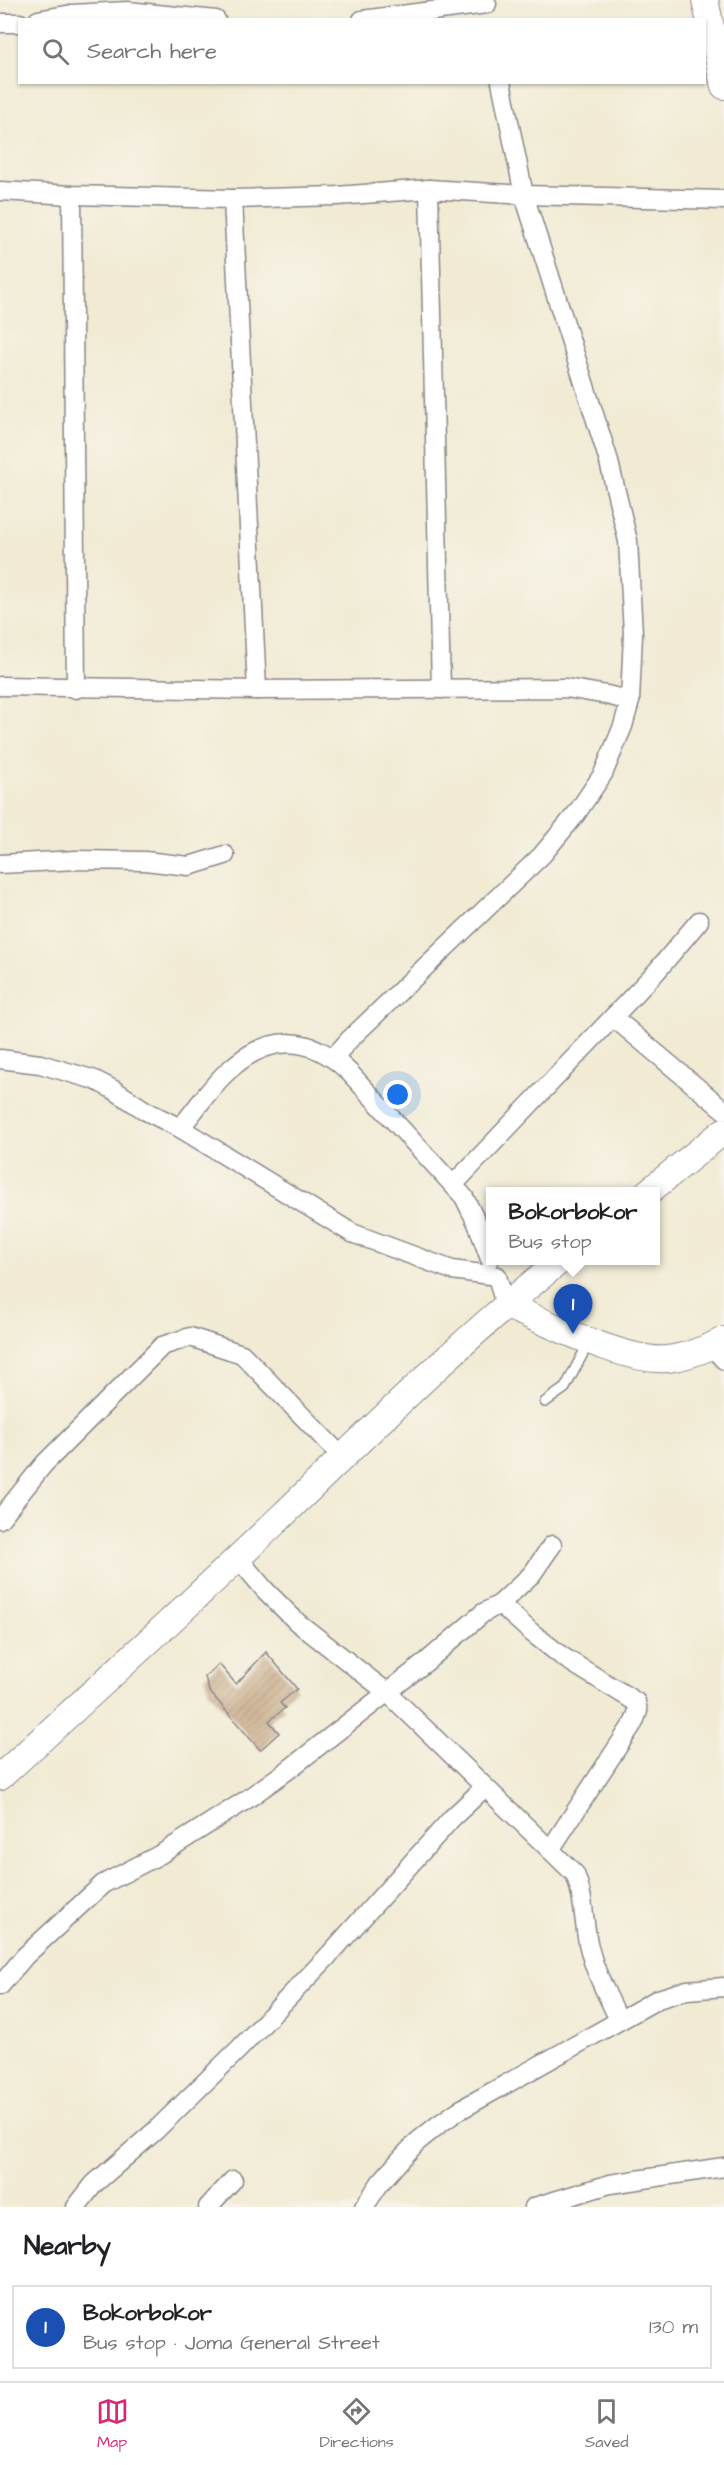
<!DOCTYPE html>
<html lang="en">
<head>
<meta charset="utf-8">
<style>
	:root { --surface:#fff; --page:#f6f6f6; --text:#202124; --muted:#757577; --line:#e0e0e0; --accent:#db2777 }
	body { margin:0; font-family:"Architects Daughter",sans-serif; background:var(--page); color:var(--text) }
	.you { position:absolute; left:398px; top:1095px; width:21px; height:21px; margin:-15px; border:4px solid #fff; border-radius:50%; background:#1a73e8; box-shadow:0 0 0 9px #1a73e833 }
	.badge { display:grid; place-items:center; width:39px; height:39px; border-radius:50%; background:var(--accent); color:#fff; font-size:20px; font-weight:700 }
	.pin { position:absolute; translate:-50% -50px; filter:drop-shadow(0 2px 3px #0008) }
	.pin::after { content:''; position:absolute; top:32px; width:21px; height:18px; background:inherit; clip-path:polygon(0 0,100% 0,50% 100%) }
	.popup { position:absolute; left:486px; top:1187px; width:174px; height:78px; box-sizing:border-box; display:grid; place-content:center; border-radius:0px; background:var(--surface); filter:drop-shadow(0 2px 4px #0005); font-size:20px; white-space:nowrap; color:var(--muted) }
	.popup b { font-size:22px; color:var(--text) }
	.popup::after { content:''; position:absolute; left:50%; top:100%; margin-left:-12px; border:12px solid transparent; border-top-color:var(--surface) }
	.list { margin:0; padding:0; list-style:none }
	h2 { display:flex; justify-content:space-between; align-items:center; height:78px; margin:0; padding:0 24px; font-size:26px }
	h2 small { font-size:20px; font-weight:400; color:var(--muted) }
	.list li { display:grid; grid-template-columns:39px 1fr auto; gap:18px; align-items:center; box-sizing:border-box; height:84px; margin:0 12px 12px; padding:0 12px; border:2px solid var(--line); border-radius:0px }
	.list b { display:block; font-size:22px; white-space:nowrap }
	.list p { margin:0; font-size:20px; white-space:nowrap; color:var(--muted) }
	.list em { font-size:20px; font-style:normal; color:var(--muted) }
	.icon { flex:none; width:33px; height:33px; fill:none; stroke:currentColor; stroke-width:2; stroke-linecap:round; stroke-linejoin:round }
	.map { position:relative; flex:none; width:724px; height:2207px; overflow:hidden }
	.search { position:absolute; background:var(--surface); box-shadow:0 2px 4px #0004; left:18px; right:18px; top:18px; height:66px; display:flex; align-items:center; gap:15px; box-sizing:border-box; padding:0 21px; border-radius:0px; color:var(--muted); font-size:22px }
	.sheet { height:174px; background:var(--surface) }
	nav { display:flex; justify-content:space-around; align-items:center; box-sizing:border-box; height:84px; border-top:2px solid var(--line); background:var(--surface); font-size:16px; color:var(--muted) }
	nav a { display:grid; justify-items:center; gap:3px }
	nav .on { color:var(--accent) }
	.map>svg:first-child { display:block }
	.building { fill:url(#building-hatch) }
	.lines { fill:none; stroke-linecap:round; stroke-linejoin:round }
	.lane-casing { stroke:#8a8688; stroke-width:12 }
	.street-casing { stroke:#8a8688; stroke-width:21 }
	.secondary-casing { stroke:#8a8688; stroke-width:28 }
	.lane { stroke:#fff; stroke-width:9 }
	.street { stroke:#fff; stroke-width:18 }
	.secondary { stroke:#fff; stroke-width:26 }
</style>
</head>
<body>
<div class="map">
<svg width="724" height="2207" viewBox="0 0 724 2207">
	<defs>
		<pattern id="building-hatch" width="6" height="6" patternUnits="userSpaceOnUse" patternTransform="scale(1.5)"><rect width="6" height="6" fill="#c4a480"/><path d="M-1 1l2-2M0 6l6-6M5 7l2-2" fill="none" stroke="#9f856a"/></pattern>
	</defs>
	<rect width="100%" height="100%" fill="#f7f3e8"/>
	<filter id="ink" filterUnits="userSpaceOnUse"><feTurbulence type="fractalNoise" baseFrequency=".0167" numOctaves="2"/><feDisplacementMap in="SourceGraphic" scale="12" xChannelSelector="R" yChannelSelector="G"/><feConvolveMatrix kernelMatrix="1 2 1 2 8 2 1 2 1" color-interpolation-filters="sRGB"/></filter>
	<filter id="wash" filterUnits="userSpaceOnUse"><feTurbulence type="fractalNoise" baseFrequency=".008" numOctaves="4" result="noise"/><feDisplacementMap in="SourceGraphic" scale="24" xChannelSelector="R" yChannelSelector="G"/><feGaussianBlur stdDeviation="1.35" result="paint"/><feColorMatrix in="noise" values="0 0 0 0 0 0 0 0 0 0 0 0 0 0 0 0 0 1.4 0 .05"/><feComposite in="paint" operator="in"/></filter>
	<g filter="url(#wash)">
		<rect width="100%" height="100%" fill="#f1ebd4"/>
		<g id="blocks">
			<!-- building -->
			<polygon class="building" points="266,1652 297,1689 280,1703 285,1708 269,1721 279,1733 260,1750 209,1691 205,1677 219,1664 236,1684"/>
		</g>
	</g>
	<g filter="url(#ink)">
		<use href="#blocks" fill-opacity="0" stroke="#8a8688" stroke-width="1.5"/>
		<g class="lines">
			<!-- lane casing -->
			<g class="lane-casing">
				<polyline id="lane" points="545,1402 565,1388 589,1342"/>
			</g>
			<!-- street casing -->
			<g class="street-casing">
				<g id="street">
					<polyline points="38,20 72,14 127,11 216,20"/>
					<polyline points="362,20 487,4"/>
					<polyline points="0,23 20,23"/>
					<polyline points="429,189 441,689"/>
					<polyline points="0,191 72,195 233,199 337,196 429,189 524,195 724,200"/>
					<polyline points="72,195 76,689"/>
					<polyline points="233,199 257,690"/>
					<polyline points="0,686 257,690 566,688 607,695 630,701"/>
					<polyline points="0,864 76,860 145,861 189,866 225,855"/>
					<polyline points="613,1017 724,1110"/>
					<polyline points="334,1057 350,1039 542,855 576,814 603,774 623,726 630,701 633,634 628,541 608,458 524,195 501,82"/>
					<polyline points="0,1059 40,1064 95,1080 114,1090 146,1111 180,1128 352,1233 452,1270 497,1276 505,1305"/>
					<path d="M180,1128c16,-18 30,-41 48,-57 41,-38 83,-37 122,2l114,124 13,26 13,36"/>
					<polyline points="453,1185 656,972 699,921"/>
					<polyline points="712,1346 724,1360"/>
					<polyline points="0,1519 44,1464 162,1346 190,1337 242,1354 342,1457"/>
					<path d="M238,1558l27,32 32,32 91,71 187,181c10,24 8,49 14,73 6,26 19,49 30,73"/>
					<polyline points="500,1604 531,1632 563,1657 636,1702 638,1711 634,1722 550,1850"/>
					<polyline points="0,1986 25,1956 103,1884 161,1854 246,1800 288,1770 426,1662 483,1613 500,1604 532,1574 552,1545"/>
					<polyline points="76,2207 94,2184 155,2131 239,2049 329,1955 452,1818 484,1788"/>
					<polyline points="208,2207 233,2180"/>
					<polyline points="364,2207 380,2183 401,2159 417,2142 438,2125 458,2111 658,1999 687,1990 724,1987"/>
					<polyline points="534,2207 610,2184 724,2167"/>
				</g>
			</g>
			<!-- secondary casing -->
			<g class="secondary-casing">
				<g id="secondary">
					<polyline points="705,0 724,86"/>
					<polyline points="648,1192 724,1131"/>
					<path d="M505,1305c38,16 122,58 162,54 18,-2 41,-11 57,-19"/>
					<path d="M0,1777c95,-86 190,-173 283,-262 90,-87 180,-177 278,-255"/>
				</g>
			</g>
			<!-- lane -->
			<use href="#lane" class="lane"/>
			<!-- street -->
			<use href="#street" class="street"/>
			<!-- secondary -->
			<use href="#secondary" class="secondary"/>
		</g>
	</g>
</svg>
<div class="you"></div>
<div class="pin badge" style="left:573px;top:1334px;background:#1a4fb4">1</div>
<div class="popup"><b>Bokorbokor</b>Bus stop</div>
<div class="search"><svg class="icon" aria-label="search" viewBox="0 0 24 24"><circle cx="10" cy="10" r="6"/><path d="M15 15l6 6"/></svg>Search here</div>
</div>
<section class="sheet">
<h2>Nearby<small></small></h2>
<ul class="list">
<li><span class="badge" style="background:#1a4fb4">1</span><div><b>Bokorbokor</b><p>Bus stop · Joma General Street</p></div><em>130 m</em></li>
</ul>
</section>
<nav>
<a class="on"><svg class="icon" aria-label="map" viewBox="0 0 24 24"><path d="M3 6l6-2 6 2 6-2v14l-6 2-6-2-6 2zM9 4v14M15 6v14"/></svg>Map</a>
<a><svg class="icon" aria-label="directions" viewBox="0 0 24 24"><path d="M12 3l9 9-9 9-9-9zM9 14v-3h6M13 9l2 2-2 2"/></svg>Directions</a>
<a><svg class="icon" aria-label="saved" viewBox="0 0 24 24"><path d="M7 4h10v16l-5-4-5 4z"/></svg>Saved</a>
</nav>
</body>
</html>
